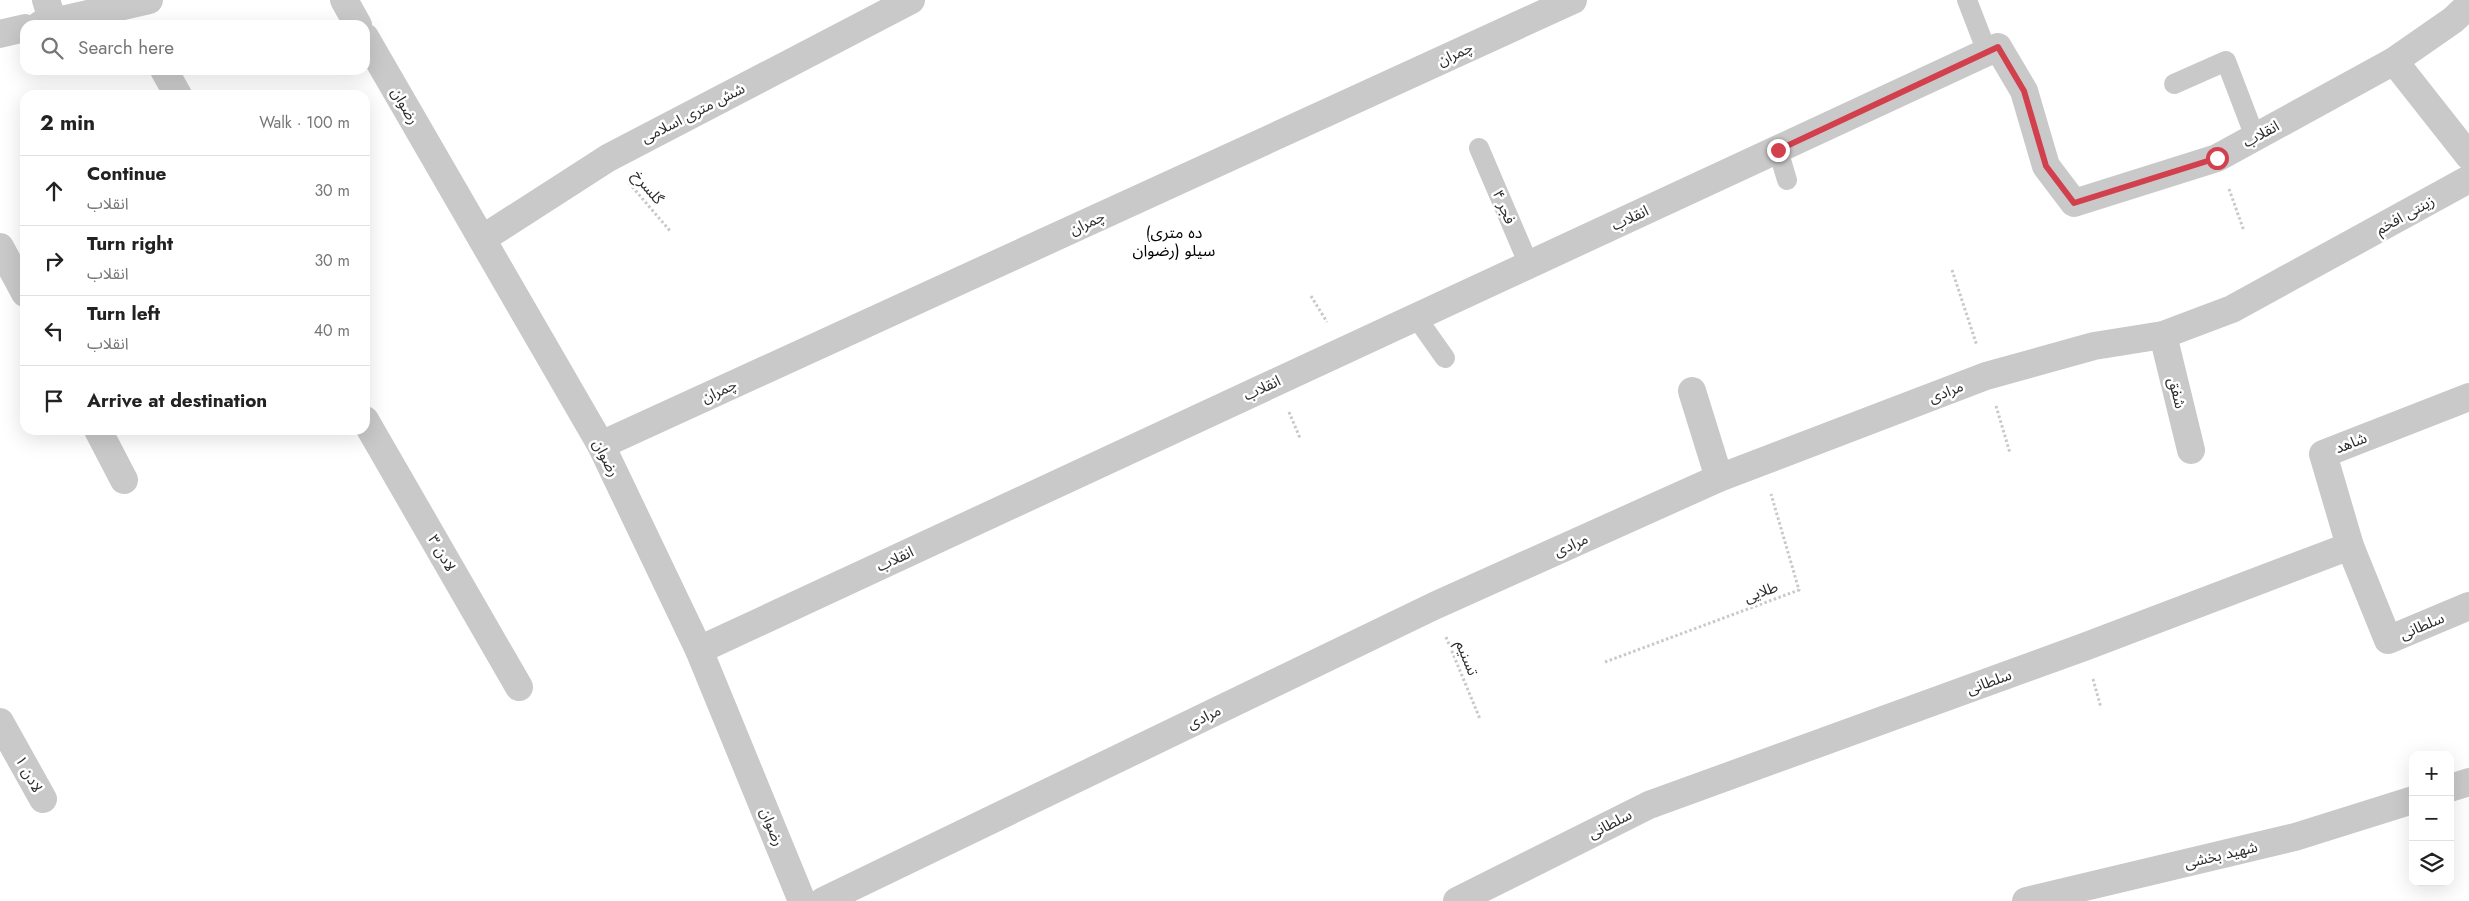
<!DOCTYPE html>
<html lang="en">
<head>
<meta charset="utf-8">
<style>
	:root { --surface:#fff; --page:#f2f2f2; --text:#222; --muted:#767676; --line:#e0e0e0 }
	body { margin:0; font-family:Jost,"Noto Sans Arabic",sans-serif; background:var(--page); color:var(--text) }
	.controls { position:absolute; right:15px; bottom:15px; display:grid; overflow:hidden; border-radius:10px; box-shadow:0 5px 20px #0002 }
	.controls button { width:45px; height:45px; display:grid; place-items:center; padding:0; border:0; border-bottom:1px solid var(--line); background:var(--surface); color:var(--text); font:25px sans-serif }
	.stop { position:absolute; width:15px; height:15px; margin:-11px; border:4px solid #d2404e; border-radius:50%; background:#fff }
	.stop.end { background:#d2404e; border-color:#fff; box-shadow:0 1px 5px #0008 }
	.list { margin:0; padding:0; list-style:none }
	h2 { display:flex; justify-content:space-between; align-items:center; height:65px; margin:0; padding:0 20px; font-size:21px }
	h2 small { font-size:16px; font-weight:400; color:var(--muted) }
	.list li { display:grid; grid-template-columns:32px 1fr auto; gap:15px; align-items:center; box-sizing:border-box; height:70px; padding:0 20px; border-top:1px solid var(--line) }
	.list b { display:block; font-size:19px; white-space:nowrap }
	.list p { margin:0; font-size:16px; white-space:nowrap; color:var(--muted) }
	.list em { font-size:16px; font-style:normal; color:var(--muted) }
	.icon { flex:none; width:28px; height:28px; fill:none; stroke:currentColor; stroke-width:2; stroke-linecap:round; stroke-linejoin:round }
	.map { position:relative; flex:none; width:2469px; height:901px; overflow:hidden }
	.search { position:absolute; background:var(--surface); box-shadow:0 5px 20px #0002; left:20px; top:20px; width:350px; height:55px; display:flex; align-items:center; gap:12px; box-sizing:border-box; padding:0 18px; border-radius:15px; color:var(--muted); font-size:19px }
	.panel { position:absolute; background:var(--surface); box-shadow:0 5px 20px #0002; left:20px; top:90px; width:350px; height:345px; border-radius:15px }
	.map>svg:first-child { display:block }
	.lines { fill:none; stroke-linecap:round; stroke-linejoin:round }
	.path { stroke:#c9c9c9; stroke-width:3; stroke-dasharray:2.5 2.5; stroke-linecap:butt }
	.service { stroke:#c9c9c9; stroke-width:20 }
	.minor { stroke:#c9c9c9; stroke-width:28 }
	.route { stroke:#d2404e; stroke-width:6 }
	.labels { text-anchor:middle; stroke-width:5; stroke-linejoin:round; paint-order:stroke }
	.street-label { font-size:15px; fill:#2c2c2c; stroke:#fff }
	.neighbourhood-label { font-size:16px; fill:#000; stroke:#fff }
</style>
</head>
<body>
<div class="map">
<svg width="2469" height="901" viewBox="0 0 2469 901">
	<rect width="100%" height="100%" fill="#fff"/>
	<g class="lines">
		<!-- path -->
		<g class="path">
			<polyline points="629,183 671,232"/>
			<polyline points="2229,189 2244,231"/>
			<polyline points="1952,270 1977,346"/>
			<polyline points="1311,296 1327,322"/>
			<polyline points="1996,406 2010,453"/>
			<polyline points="1289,412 1300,438"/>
			<polyline points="1446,637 1480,719"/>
			<polyline points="1605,662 1799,590 1771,494"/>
			<polyline points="2093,679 2101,708"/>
		</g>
		<!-- service -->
		<g class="service">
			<polyline points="1967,0 1987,52"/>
			<polyline points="2174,84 2226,61 2255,137"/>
			<polyline points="1479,148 1529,265"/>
			<polyline points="1778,150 1787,180"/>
			<polyline points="1416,317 1445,358"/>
		</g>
		<!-- minor -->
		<g class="minor">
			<polyline points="46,0 53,22"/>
			<polyline points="344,0 358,25"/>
			<polyline points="40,25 149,0"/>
			<polyline points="0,34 25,28"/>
			<polyline points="365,37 601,445 699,650 802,901"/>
			<polyline points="2394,61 2469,156"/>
			<polyline points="164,70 178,95"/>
			<polyline points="482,239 608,158 911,0"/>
			<polyline points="0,247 25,293"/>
			<polyline points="2163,335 2191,450"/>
			<polyline points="1692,391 1719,478"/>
			<polyline points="2469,397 2323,454 2350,546 2388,640 2469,606"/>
			<polyline points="365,420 519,687"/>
			<polyline points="98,430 124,480"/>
			<polyline points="601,445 1573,0"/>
			<polyline points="699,650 1998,47 2024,91 2046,166 2074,203 2217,158 2394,61 2453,20 2469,5"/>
			<polyline points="0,722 43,799"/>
			<polyline points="2450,788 2469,782"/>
			<polyline points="823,901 1434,606 1719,478 1986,376 2094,346 2163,335 2232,309 2469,179"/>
			<polyline points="1457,901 1649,805 2084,647 2350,546"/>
			<polyline points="2026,901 2295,837 2413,800"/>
		</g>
	</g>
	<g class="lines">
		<!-- route -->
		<polyline class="route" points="1778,150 1998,47 2024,91 2046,166 2074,203 2217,158"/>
	</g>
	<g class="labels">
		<!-- street labels -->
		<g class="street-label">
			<text transform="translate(1455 54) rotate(-25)" y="5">چمران</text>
			<text transform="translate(405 106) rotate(60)" y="5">رضوان</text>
			<text transform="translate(693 113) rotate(-27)" y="5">شش متری اسلامی</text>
			<text transform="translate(2261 134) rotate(-29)" y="5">انقلاب</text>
			<text transform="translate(648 187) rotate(50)" y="5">گلسرخ</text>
			<text transform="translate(1504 207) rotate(67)" y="5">فجر ۴</text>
			<text transform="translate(2405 215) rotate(-29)" y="5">زینتی افخم</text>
			<text transform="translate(1630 218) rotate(-25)" y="5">انقلاب</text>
			<text transform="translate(1087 223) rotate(-25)" y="5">چمران</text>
			<text transform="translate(1262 388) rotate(-25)" y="5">انقلاب</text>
			<text transform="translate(719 391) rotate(-25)" y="5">چمران</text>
			<text transform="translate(1946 392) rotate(-21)" y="5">مرادی</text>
			<text transform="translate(2177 393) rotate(76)" y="5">شفق</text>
			<text transform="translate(2351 443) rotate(-21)" y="5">شاهد</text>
			<text transform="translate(606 458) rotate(63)" y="5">رضوان</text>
			<text transform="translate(1571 545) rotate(-24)" y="5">مرادی</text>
			<text transform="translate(442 553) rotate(60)" y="5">لادن ۳</text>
			<text transform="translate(895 559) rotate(-25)" y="5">انقلاب</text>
			<text transform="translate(1761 592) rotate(-20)" y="5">طلایی</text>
			<text transform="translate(2422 626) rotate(-23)" y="5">سلطانی</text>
			<text transform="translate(1467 658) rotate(68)" y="5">تسنیم</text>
			<text transform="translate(1989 682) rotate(-20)" y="5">سلطانی</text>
			<text transform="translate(1204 717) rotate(-26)" y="5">مرادی</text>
			<text transform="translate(29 774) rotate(61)" y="5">لادن ۱</text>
			<text transform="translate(1610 824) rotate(-27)" y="5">سلطانی</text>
			<text transform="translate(772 827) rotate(68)" y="5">رضوان</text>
			<text transform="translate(2221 855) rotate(-13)" y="5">شهید بخشی</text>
		</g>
		<!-- neighbourhood labels -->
		<g class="neighbourhood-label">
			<text x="1174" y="238">(ده متری<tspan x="1174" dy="18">سیلو (رضوان</tspan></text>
		</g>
	</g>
</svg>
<div class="controls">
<button>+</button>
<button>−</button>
<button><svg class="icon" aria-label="layers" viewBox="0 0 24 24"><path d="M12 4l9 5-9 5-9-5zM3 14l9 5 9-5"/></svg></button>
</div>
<div class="stop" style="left:2217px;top:158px"></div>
<div class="stop end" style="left:1778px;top:150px"></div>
<div class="search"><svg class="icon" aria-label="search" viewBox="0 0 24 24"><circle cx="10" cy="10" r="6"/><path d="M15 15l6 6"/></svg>Search here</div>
<section class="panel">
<h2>2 min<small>Walk · 100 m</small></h2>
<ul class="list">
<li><svg class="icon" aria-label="ahead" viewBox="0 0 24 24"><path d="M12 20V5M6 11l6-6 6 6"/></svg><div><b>Continue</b><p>انقلاب</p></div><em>30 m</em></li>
<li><svg class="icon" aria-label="right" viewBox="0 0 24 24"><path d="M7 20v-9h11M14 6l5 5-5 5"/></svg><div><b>Turn right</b><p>انقلاب</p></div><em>30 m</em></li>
<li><svg class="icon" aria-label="left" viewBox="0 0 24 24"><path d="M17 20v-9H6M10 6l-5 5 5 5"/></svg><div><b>Turn left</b><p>انقلاب</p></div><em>40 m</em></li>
<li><svg class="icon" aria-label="arrive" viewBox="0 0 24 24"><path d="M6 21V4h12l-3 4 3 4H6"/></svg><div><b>Arrive at destination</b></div></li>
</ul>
</section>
</div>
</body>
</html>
